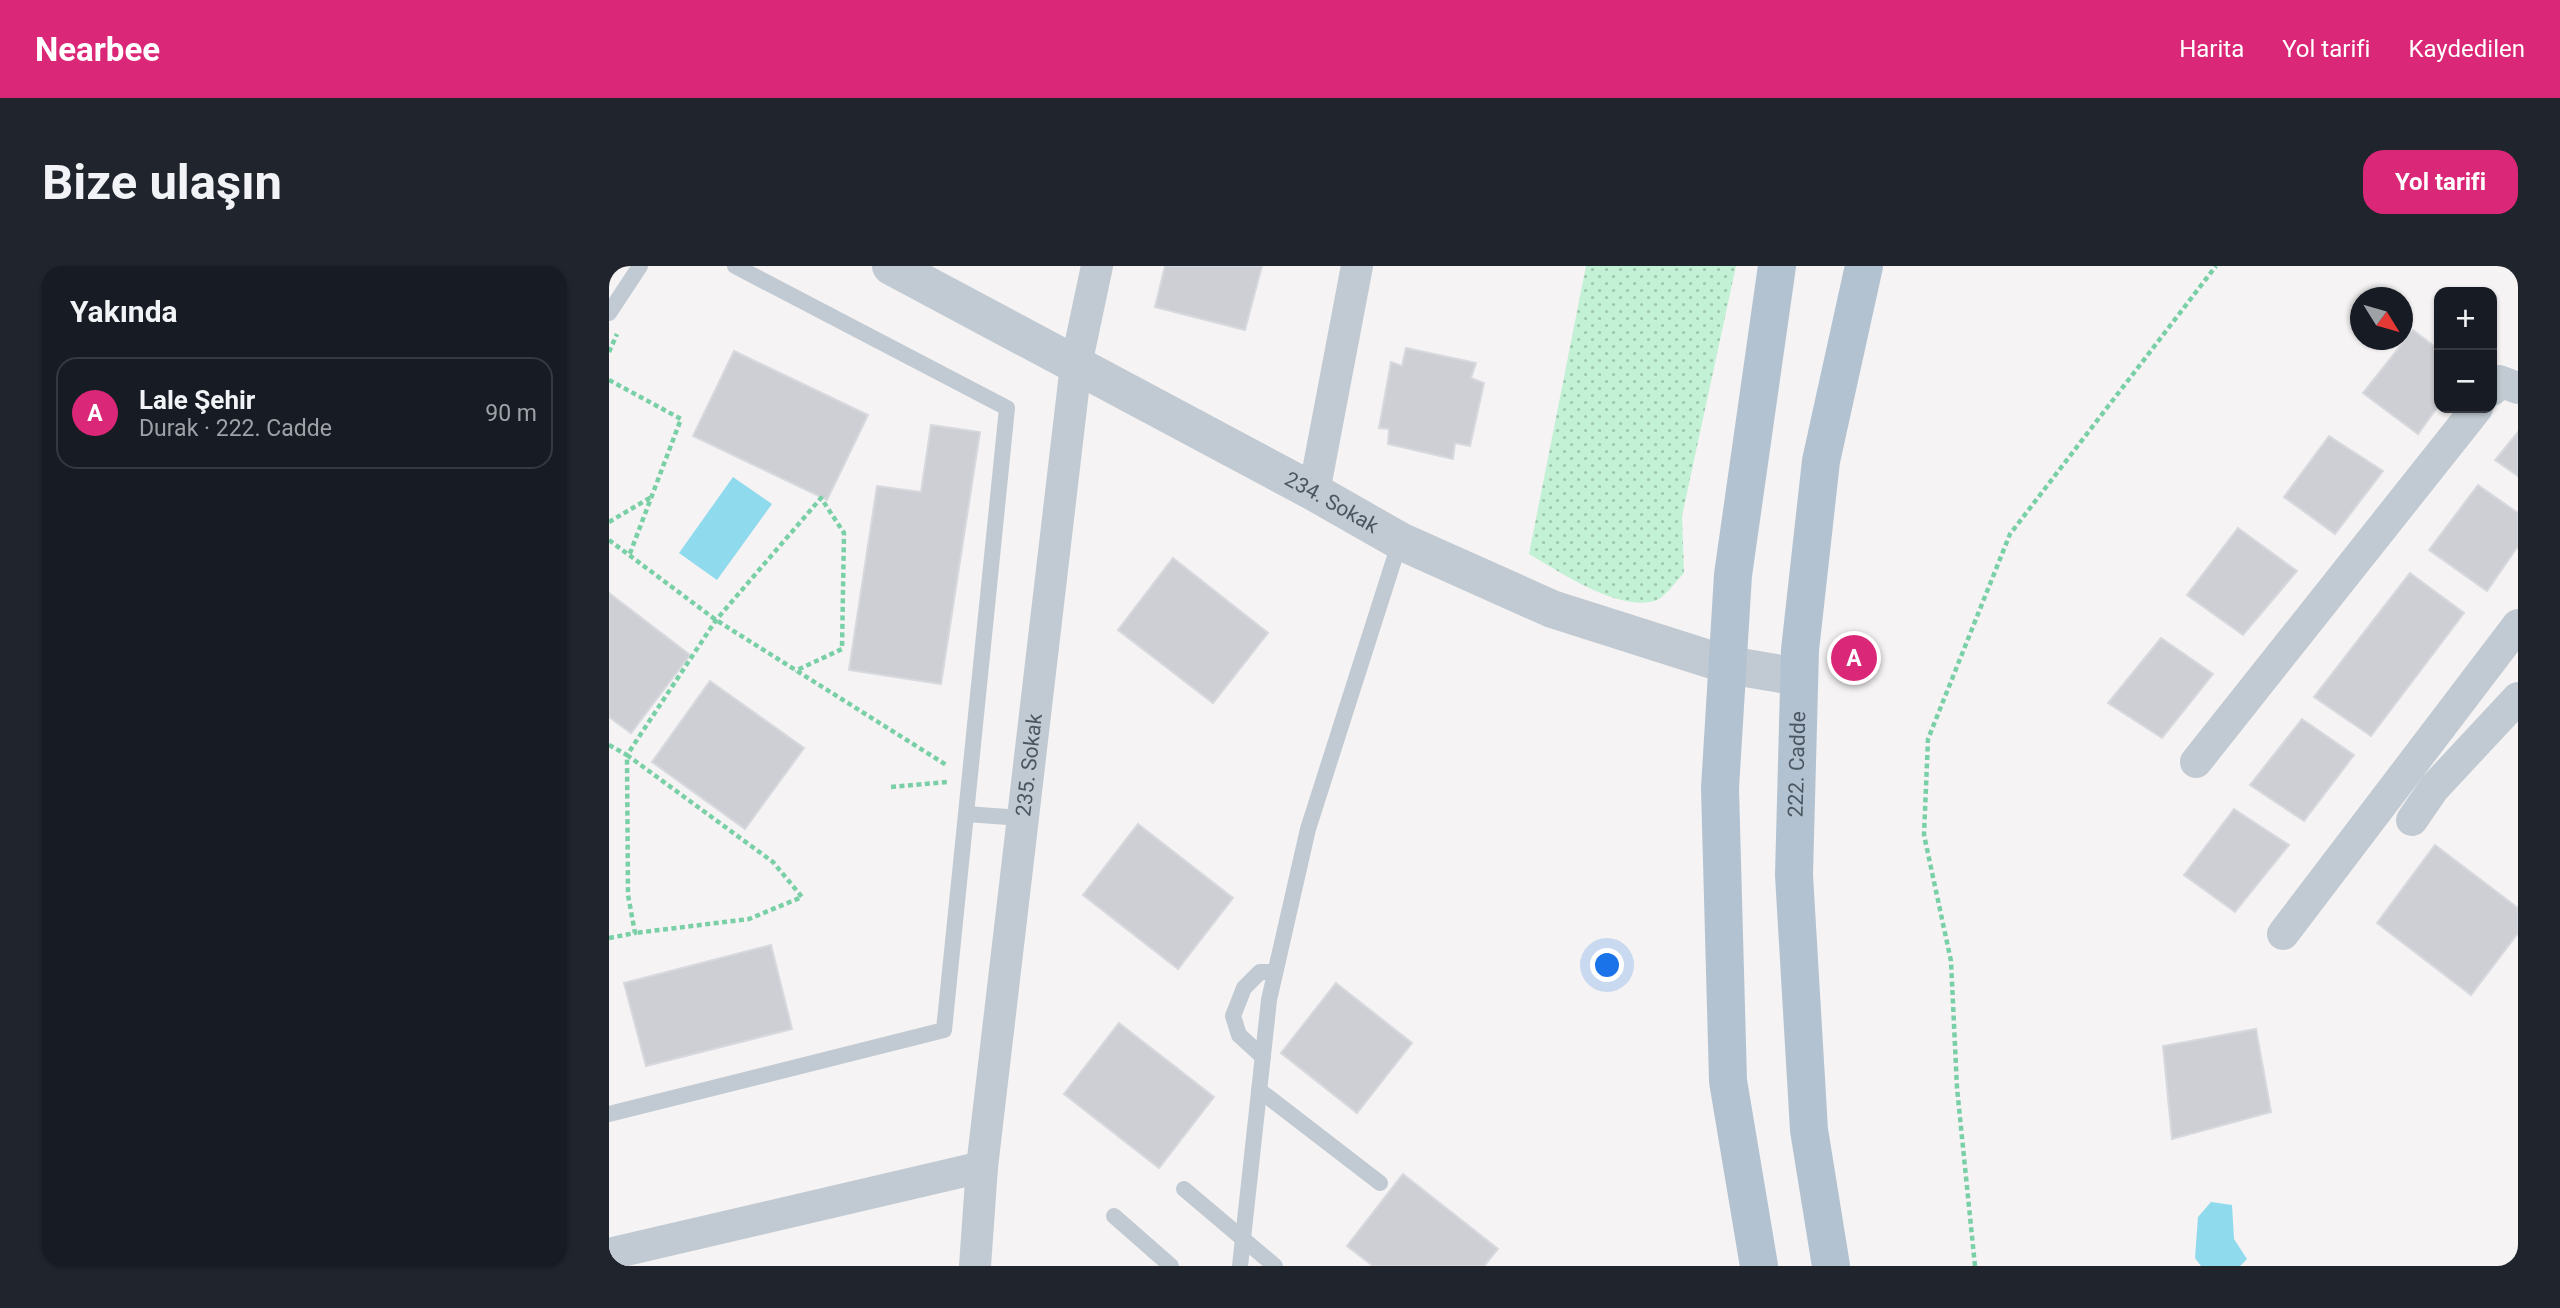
<!DOCTYPE html>
<html lang="tr">
<head>
<meta charset="utf-8">
<style>
	:root { --surface:#171b24; --page:#20242c; --text:#f1f3f6; --muted:#9ea1a6; --line:#363941; --accent:#db2777 }
	body { margin:0; font-family:Roboto,sans-serif; background:var(--page); color:var(--text) }
	.controls { position:absolute; right:21px; top:21px; display:grid; overflow:hidden; border-radius:14px; box-shadow:0 2px 5px #0004 }
	.controls button { width:63px; height:63px; display:grid; place-items:center; padding:0; border:0; border-bottom:2px solid var(--line); background:var(--surface); color:var(--text); font:35px sans-serif }
	.compass { position:absolute; left:1741px; top:21px; width:63px; height:63px; border-radius:50%; background:var(--surface); box-shadow:0 2px 5px #0004; rotate:127deg }
	.you { position:absolute; left:999px; top:700px; width:24px; height:24px; margin:-18px; border:5px solid #fff; border-radius:50%; background:#1a73e8; box-shadow:0 0 0 10px #1a73e833 }
	.badge { display:grid; place-items:center; width:46px; height:46px; border-radius:50%; background:var(--accent); color:#fff; font-size:23px; font-weight:700 }
	.pin { position:absolute; translate:-50% -50%; border:4px solid #fff; box-shadow:0 2px 7px #0006 }
	.list { margin:0; padding:0; list-style:none }
	h2 { display:flex; justify-content:space-between; align-items:center; height:91px; margin:0; padding:0 28px; font-size:30px }
	h2 small { font-size:23px; font-weight:400; color:var(--muted) }
	.list li { display:grid; grid-template-columns:46px 1fr auto; gap:21px; align-items:center; box-sizing:border-box; height:112px; margin:0 14px 14px; padding:0 14px; border:2px solid var(--line); border-radius:21px }
	.list b { display:block; font-size:26px; white-space:nowrap }
	.list p { margin:0; font-size:23px; white-space:nowrap; color:var(--muted) }
	.list em { font-size:23px; font-style:normal; color:var(--muted) }
	.map { position:relative; flex:none; width:1909px; height:1000px; overflow:hidden; border-radius:21px }
	header { display:flex; align-items:center; gap:42px; box-sizing:border-box; height:98px; padding:0 35px; background:var(--accent); color:#fff }
	header strong { font-size:33px }
	nav { display:flex; gap:38px; margin-inline-start:auto; font-size:24px }
	.intro { display:flex; align-items:center; justify-content:space-between; box-sizing:border-box; height:168px; padding:0 42px }
	h1 { margin:0; font-size:49px }
	.button { padding:18px 32px; border-radius:21px; background:var(--accent); color:#fff; font-size:24px; font-weight:700 }
	main { display:flex; gap:42px; padding:0 42px }
	aside { flex:1; background:var(--surface); border-radius:21px; box-shadow:0 2px 5px #0004 }
	.map>svg:first-child { display:block }
	.grass { fill:url(#grass-dots) }
	.water { fill:#90daee }
	.building { fill:#cdcfd5; stroke:#d7d9de; stroke-width:2 }
	.lines { fill:none; stroke-linecap:round; stroke-linejoin:round }
	.path { stroke:#7ad0a6; stroke-width:4.5; stroke-dasharray:5 3.5; stroke-linecap:butt }
	.service { stroke:#c1cad2; stroke-width:16 }
	.minor { stroke:#c1cad2; stroke-width:32 }
	.tertiary { stroke:#c1cad2; stroke-width:38 }
	.primary { stroke:#b3c2d1; stroke-width:38 }
	.labels { text-anchor:middle; stroke-width:7; stroke-linejoin:round; paint-order:stroke }
	.street-label { font-size:21px; fill:#4a5661; stroke:#fff }
</style>
</head>
<body>
<header>
<strong>Nearbee</strong>
<nav><a>Harita</a><a>Yol tarifi</a><a>Kaydedilen</a></nav>
</header>
<div class="intro"><h1>Bize ulaşın</h1><a class="button">Yol tarifi</a></div>
<main>
<aside>
<h2>Yakında<small></small></h2>
<ul class="list">
<li><span class="badge">A</span><div><b>Lale Şehir</b><p>Durak · 222. Cadde</p></div><em>90 m</em></li>
</ul>
</aside>
<div class="map">
<svg width="1909" height="1000" viewBox="0 0 1909 1000">
	<defs>
		<pattern id="grass-dots" width="8" height="8" patternUnits="userSpaceOnUse" patternTransform="scale(1.75)"><rect width="8" height="8" fill="#c3f1d5"/><path d="M2 2h.1M6 6h.1" fill="none" stroke="#a0c6b0" stroke-width="1.8" stroke-linecap="round"/></pattern>
	</defs>
	<rect width="100%" height="100%" fill="#f5f3f3"/>
	<!-- grass -->
	<path class="grass" d="M977,0h150l-54,250 2,57c-7,7 -18,23 -27,27 -35,14 -99,-29 -128,-46z"/>
	<!-- water -->
	<g class="water">
		<polygon points="124,211 163,238 108,314 70,287"/>
		<polygon points="1602,936 1623,939 1625,973 1638,993 1631,1000 1592,1000 1586,992 1589,951"/>
	</g>
	<!-- building -->
	<g class="building">
		<polygon points="556,0 653,0 636,64 546,41"/>
		<polygon points="1804,64 1830,84 1830,139 1809,168 1754,127"/>
		<polygon points="797,82 867,97 862,112 875,117 861,180 846,177 844,193 779,178 780,163 770,162 782,96 793,100"/>
		<polygon points="125,85 259,149 218,234 84,170"/>
		<polygon points="322,159 371,166 332,418 240,404 268,220 312,226"/>
		<polygon points="1909,166 1909,210 1886,194"/>
		<polygon points="1720,170 1774,205 1726,268 1675,231"/>
		<polygon points="1869,219 1909,247 1909,280 1878,325 1820,284"/>
		<polygon points="1629,262 1688,305 1634,369 1578,329"/>
		<polygon points="564,292 659,367 604,437 509,364"/>
		<polygon points="1801,307 1855,347 1762,470 1705,431"/>
		<polygon points="0,327 81,389 22,467 0,451"/>
		<polygon points="1552,372 1604,408 1553,472 1499,437"/>
		<polygon points="101,415 195,482 136,563 43,496"/>
		<polygon points="1693,453 1745,489 1695,555 1641,519"/>
		<polygon points="1625,543 1680,579 1626,646 1575,609"/>
		<polygon points="529,558 624,632 569,703 474,629"/>
		<polygon points="1826,579 1909,642 1909,667 1862,729 1768,657"/>
		<polygon points="162,679 183,763 37,800 15,717"/>
		<polygon points="727,717 803,777 748,847 672,787"/>
		<polygon points="510,757 605,831 550,902 455,828"/>
		<polygon points="1647,763 1662,846 1563,873 1554,780"/>
		<polygon points="794,908 889,983 875,1000 764,1000 738,980"/>
	</g>
	<g class="lines">
		<!-- path -->
		<g class="path">
			<polyline points="0,86 8,68"/>
			<polyline points="0,114 72,153 20,290"/>
			<polyline points="0,256 44,230"/>
			<polyline points="0,274 107,354 339,500"/>
			<polyline points="0,479 18,489 107,354 212,232 235,267 233,383 186,405"/>
			<polyline points="18,489 164,596 193,631 140,653 26,667"/>
			<polyline points="282,521 339,516"/>
			<polyline points="0,672 26,667 19,629 18,490"/>
			<polyline points="1366,1000 1348,822 1342,695 1315,569 1319,473 1401,268 1607,0"/>
		</g>
		<!-- service -->
		<g class="service">
			<polyline points="126,0 398,142 357,548"/>
			<polyline points="0,47 31,0"/>
			<polyline points="654,791 630,769 624,750 635,722 651,706 666,706"/>
			<polyline points="650,824 771,917"/>
			<polyline points="0,848 335,764 357,548 414,552"/>
			<polyline points="575,923 666,1000"/>
			<polyline points="505,950 562,1000"/>
			<polyline points="631,1000 660,734 699,563 791,275"/>
		</g>
		<!-- minor -->
		<g class="minor">
			<polyline points="1883,124 1890,115 1909,122"/>
			<polyline points="705,226 748,0"/>
			<polyline points="1587,496 1868,142"/>
			<polyline points="1803,554 1825,522 1909,432"/>
			<polyline points="1674,668 1909,359"/>
			<polyline points="0,988 373,901"/>
			<path id="s1" d="M366,1000l7,-99 94,-802 21,-99"/>
		</g>
		<!-- tertiary -->
		<path class="tertiary" id="s2" d="M282,0l423,226 86,49 152,68 176,56 71,12"/>
		<!-- primary -->
		<g class="primary">
			<polyline points="1150,1000 1119,815 1111,522 1124,309 1168,0"/>
			<path id="s3" d="M1222,1000l-22,-136 -15,-255 6,-225 21,-189 43,-195"/>
		</g>
	</g>
	<g class="labels">
		<!-- street labels -->
		<g class="street-label">
			<text dy="7" stroke="none"><textPath href="#s2" startOffset="500">234. Sokak</textPath></text>
			<text dy="7" stroke="none"><textPath href="#s3" startOffset="504">222. Cadde</textPath></text>
			<text dy="7" stroke="none"><textPath href="#s1" startOffset="504">235. Sokak</textPath></text>
		</g>
	</g>
</svg>
<div class="controls">
<button>+</button>
<button>−</button>
</div>
<svg class="compass" viewBox="-18 -18 36 36"><path d="M0-13l5 13h-10z" fill="#e53935"/><path d="M0 13l5-13h-10z" fill="#9ea1a6"/></svg>
<div class="you"></div>
<div class="pin badge" style="left:1245px;top:392px">A</div>
</div>
</main>
</body>
</html>
